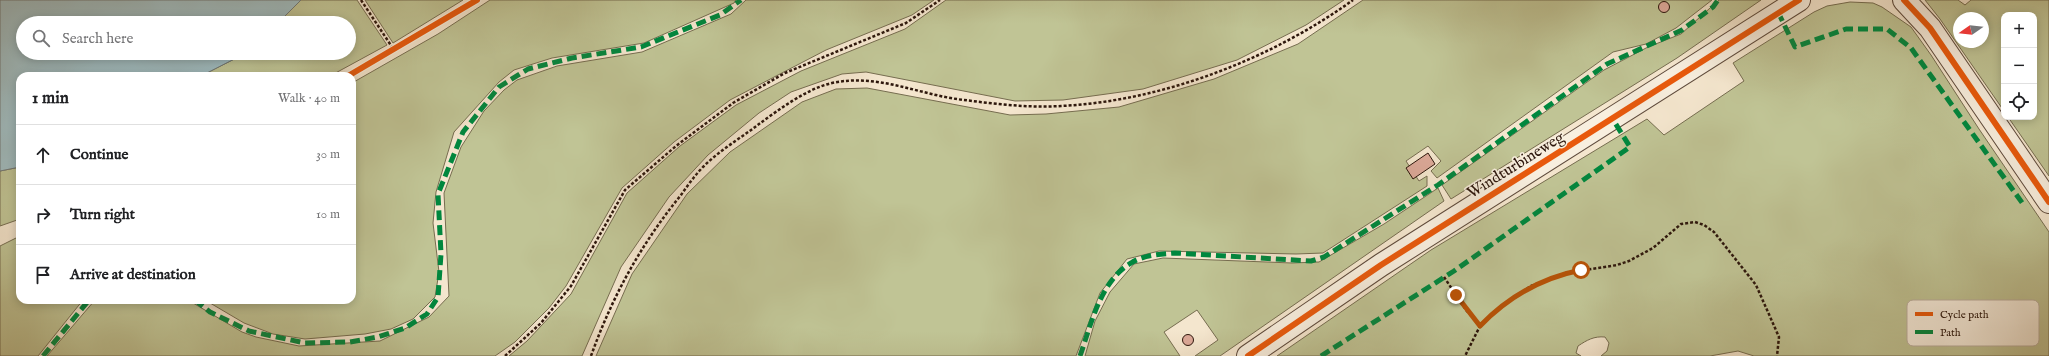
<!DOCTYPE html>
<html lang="en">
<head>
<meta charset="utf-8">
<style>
	:root { --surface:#fff; --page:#f6f6f6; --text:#202124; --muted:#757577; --line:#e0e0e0 }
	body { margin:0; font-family:"IM FELL English",serif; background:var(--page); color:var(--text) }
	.controls { position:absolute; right:12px; top:12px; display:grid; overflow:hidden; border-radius:8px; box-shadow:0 2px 10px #0003 }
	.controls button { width:36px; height:36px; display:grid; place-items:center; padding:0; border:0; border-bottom:1px solid var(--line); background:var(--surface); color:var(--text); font:20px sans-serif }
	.compass { position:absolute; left:1953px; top:12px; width:36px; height:36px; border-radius:50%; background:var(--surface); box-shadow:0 2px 10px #0003; rotate:256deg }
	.stop { position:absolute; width:12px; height:12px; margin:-9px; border:3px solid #b45309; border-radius:50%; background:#fff }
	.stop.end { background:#b45309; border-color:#fff; box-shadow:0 1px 4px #0008 }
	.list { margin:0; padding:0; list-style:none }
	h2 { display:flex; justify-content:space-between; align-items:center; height:52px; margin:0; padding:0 16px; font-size:17px }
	h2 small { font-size:13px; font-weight:400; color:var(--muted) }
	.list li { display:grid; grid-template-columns:26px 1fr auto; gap:12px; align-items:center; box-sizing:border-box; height:60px; padding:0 16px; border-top:1px solid var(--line) }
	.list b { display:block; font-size:15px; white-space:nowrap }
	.list em { font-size:13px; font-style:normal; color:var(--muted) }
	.icon { flex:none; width:22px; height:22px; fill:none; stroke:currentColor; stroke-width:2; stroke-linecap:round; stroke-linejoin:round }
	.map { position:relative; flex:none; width:2049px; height:356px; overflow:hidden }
	.search { position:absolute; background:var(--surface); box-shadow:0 2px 10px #0003; left:16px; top:16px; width:340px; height:44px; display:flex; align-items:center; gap:10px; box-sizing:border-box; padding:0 14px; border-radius:22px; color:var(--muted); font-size:15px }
	.panel { position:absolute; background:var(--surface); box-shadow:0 2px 10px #0003; left:16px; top:72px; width:340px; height:232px; border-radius:12px }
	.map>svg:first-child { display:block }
	.green { fill:#c0c495; stroke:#766d50; fill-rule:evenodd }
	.water { fill:#a0bdc2; stroke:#727a79 }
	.building { fill:#dca999; stroke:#2c160c }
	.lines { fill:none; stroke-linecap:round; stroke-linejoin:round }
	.minor-casing { stroke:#5e4a3c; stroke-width:24 }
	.path { stroke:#2c160c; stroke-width:2.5; stroke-dasharray:3 2; stroke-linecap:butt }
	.minor { stroke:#f8efdf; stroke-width:22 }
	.quiet { stroke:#00873e; stroke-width:5; stroke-dasharray:10 5; stroke-linecap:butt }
	.cycleway-casing { stroke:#f8efdf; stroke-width:8 }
	.cycleway { stroke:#e8590c; stroke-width:6 }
	.route { stroke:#b45309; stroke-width:5 }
	.labels { text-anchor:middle; stroke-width:3; stroke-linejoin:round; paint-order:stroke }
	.street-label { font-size:16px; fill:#2c160c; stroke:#f8efdf }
	.key { fill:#f8efdf; stroke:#bbaea0; stroke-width:1 }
	.key-label { font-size:11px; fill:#2c160c }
</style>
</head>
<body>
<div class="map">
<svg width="2049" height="356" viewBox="0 0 2049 356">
	<rect width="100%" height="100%" fill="#f4e6ce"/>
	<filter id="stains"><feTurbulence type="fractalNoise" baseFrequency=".005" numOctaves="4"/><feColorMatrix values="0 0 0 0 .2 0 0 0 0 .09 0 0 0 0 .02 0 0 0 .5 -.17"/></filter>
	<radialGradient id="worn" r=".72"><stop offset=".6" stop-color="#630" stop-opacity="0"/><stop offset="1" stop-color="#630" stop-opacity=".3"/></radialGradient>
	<!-- green -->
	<g class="green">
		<polygon points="301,0 357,0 387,45 330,76 201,76 246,53 349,53 349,23 278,23"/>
		<polygon points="365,0 463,0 393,43"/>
		<polygon points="490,0 736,0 734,3 644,43 552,58 514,70 499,82 454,132 436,192 433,223 439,272 435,297 413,319 391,329 365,334 305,339 273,334 244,323 205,300 352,300 352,83 438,34"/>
		<polygon points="746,0 934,0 912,15 826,50 730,100 674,142 622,188 566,286 549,308 515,342 495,356 47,356 95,300 188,300 242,332 256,337 299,346 380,341 429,317 449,296 444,193 461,147 484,111 504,90 517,80 557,66 642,52 731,14"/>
		<polygon points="946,0 1344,0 1306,25 1237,60 1143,89 1063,100 1015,101 866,72 842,74 791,92 759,113 708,155 669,197 621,267 582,356 509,356 527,341 571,294 627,193 680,146 736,105 801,71 905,29"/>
		<polygon points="1363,0 1712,0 1676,28 1646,44 1613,52 1437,178 1431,171 1441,161 1428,146 1406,161 1419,181 1427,176 1427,186 1323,253 1296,254 1159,251 1127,259 1100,293 1076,356 596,356 632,274 687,194 730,152 802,102 836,89 867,88 1010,115 1046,114 1119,107 1214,79 1298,44"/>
		<polygon points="1719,0 1761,0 1677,58 1451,199 1442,185 1604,70 1648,47 1681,34"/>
		<path d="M1925,0h33l7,5 6,-5h78v176l-41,-59h26v-102h-30v96l-64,-92zM1959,18h24v24h-24z"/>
		<path d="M1850,2l23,1 9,4 29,20 20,28 48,74 70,103v124h-295l-16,-5 -28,5h-109l6,-5 2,-8 -4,-6c-11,-1 -18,3 -27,9l-2,7 5,3h-304l154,-106 216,-131 17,16 80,-54 -11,-18 81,-51 13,-6z"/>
		<polygon points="20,167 20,219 0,226 0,171"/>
		<polygon points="1438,188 1444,201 1220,356 1195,356 1218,340 1197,310 1164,332 1180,356 1085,356 1095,321 1110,292 1134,264 1163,258 1292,263 1319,262 1384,224"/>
		<polygon points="20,236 20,300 83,300 38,356 0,356 0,246"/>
	</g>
	<!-- water -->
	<polygon class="water" points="0,0 301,0 278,23 23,23 23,53 246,53 201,76 20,76 20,167 0,171"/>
	<!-- building -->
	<g class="building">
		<circle cx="1664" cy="7" r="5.5"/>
		<polygon points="1428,153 1435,164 1413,179 1406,168"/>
		<circle cx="1188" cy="340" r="5.5"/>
	</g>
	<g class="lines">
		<!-- minor casing -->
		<g class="minor-casing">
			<g id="minor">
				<polyline points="1904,0 1930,28 2049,202"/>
				<polyline points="1248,356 1381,265 1799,0"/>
			</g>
		</g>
		<!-- path -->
		<g class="path">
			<polyline points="361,0 394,50"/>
			<polyline points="1444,277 1466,310 1480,326 1465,356"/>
			<polyline points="1480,326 1500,307 1531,286 1566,273 1617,265 1629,261 1653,248 1681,224 1695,222 1704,225 1714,232 1756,285 1779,337 1777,356"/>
			<polyline points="505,356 541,323 571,286 625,190 676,146 733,103 785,73 906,23 940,0"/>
			<path d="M591,356c21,-59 50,-112 90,-161 7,-10 14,-20 23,-29 16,-16 37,-28 55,-42 21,-15 47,-35 73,-41 46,-10 87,12 132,17 32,4 64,8 97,6 102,-5 210,-47 292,-106"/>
		</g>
		<!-- minor -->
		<use href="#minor" class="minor"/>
		<!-- quiet -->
		<g class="quiet">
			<polyline points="1778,12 1795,47 1846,29 1887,29 1911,48 2023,204"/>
			<polyline points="195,300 210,312 249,331 305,343 350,342 378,337 405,328 427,314 438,297 441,254 438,194 463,132 499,87 528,69 572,58 641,47 720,15 741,0"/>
			<polyline points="43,356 89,300"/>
			<path d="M1080,356c11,-31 20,-75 51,-93 12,-8 30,-9 44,-10l136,8 13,-4 114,-72 169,-121 75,-34 31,-23 5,-7"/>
			<polyline points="1321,356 1454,271 1630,147 1612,118"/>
		</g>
		<!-- cycleway casing -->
		<g class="cycleway-casing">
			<g id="cycleway">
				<polyline points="1904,0 1930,28 2049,202"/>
				<polyline points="348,76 477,0"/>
				<polyline points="1248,356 1381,265 1799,0"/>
			</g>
		</g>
		<!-- cycleway -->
		<use href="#cycleway" class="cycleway"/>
	</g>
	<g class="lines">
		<!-- route -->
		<path class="route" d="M1456,295l24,31c29,-30 61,-48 101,-56"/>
	</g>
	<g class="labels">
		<!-- street labels -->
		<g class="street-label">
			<text transform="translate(1515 164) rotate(-32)" y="6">Windturbineweg</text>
		</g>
	</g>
	<!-- legend -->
	<rect x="1907" y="300" width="132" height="46" rx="6" class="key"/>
	<rect x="1915" y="312" width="18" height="4" fill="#e8590c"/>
	<rect x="1915" y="330" width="18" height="4" fill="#00873e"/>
	<g class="key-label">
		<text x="1940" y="318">Cycle path</text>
		<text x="1940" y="336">Path</text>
	</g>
	<rect width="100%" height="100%" filter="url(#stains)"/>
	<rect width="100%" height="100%" fill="url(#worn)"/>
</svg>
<div class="controls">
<button>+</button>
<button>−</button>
<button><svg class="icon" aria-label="locate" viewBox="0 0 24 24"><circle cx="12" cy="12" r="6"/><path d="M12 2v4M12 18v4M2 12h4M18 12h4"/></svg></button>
</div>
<svg class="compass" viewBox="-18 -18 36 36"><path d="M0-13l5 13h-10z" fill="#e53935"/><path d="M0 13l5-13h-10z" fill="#757577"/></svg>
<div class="stop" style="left:1581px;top:270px"></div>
<div class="stop end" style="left:1456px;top:295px"></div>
<div class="search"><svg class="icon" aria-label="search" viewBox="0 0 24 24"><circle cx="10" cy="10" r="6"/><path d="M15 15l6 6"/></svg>Search here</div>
<section class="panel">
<h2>1 min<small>Walk · 40 m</small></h2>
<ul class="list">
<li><svg class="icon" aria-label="ahead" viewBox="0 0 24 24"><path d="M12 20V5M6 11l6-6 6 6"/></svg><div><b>Continue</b></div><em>30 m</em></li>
<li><svg class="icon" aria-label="right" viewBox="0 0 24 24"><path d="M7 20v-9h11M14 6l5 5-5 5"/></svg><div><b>Turn right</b></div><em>10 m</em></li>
<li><svg class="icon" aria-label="arrive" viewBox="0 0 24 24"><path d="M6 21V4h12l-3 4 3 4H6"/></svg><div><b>Arrive at destination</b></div></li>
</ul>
</section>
</div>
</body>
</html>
